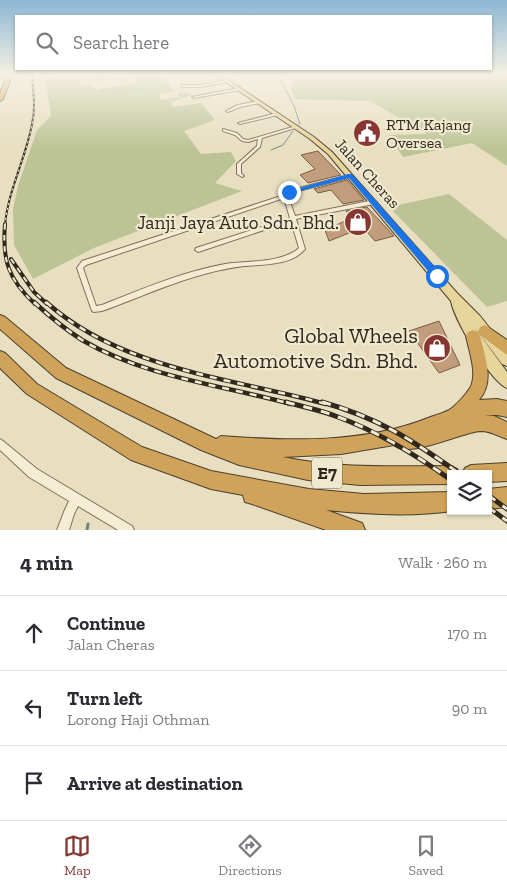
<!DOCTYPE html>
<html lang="en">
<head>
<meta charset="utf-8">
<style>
	:root { --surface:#fff; --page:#f7f7f7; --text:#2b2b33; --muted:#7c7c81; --line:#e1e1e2; --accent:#873631 }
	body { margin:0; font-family:"Zilla Slab",serif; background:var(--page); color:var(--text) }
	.controls { position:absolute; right:15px; bottom:15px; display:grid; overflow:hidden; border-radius:0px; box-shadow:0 1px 4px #0004 }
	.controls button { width:45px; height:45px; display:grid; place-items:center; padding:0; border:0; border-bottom:1px solid var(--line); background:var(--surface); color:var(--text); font:25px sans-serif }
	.stop { position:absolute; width:15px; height:15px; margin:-11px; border:4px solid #1a73e8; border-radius:50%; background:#fff }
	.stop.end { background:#1a73e8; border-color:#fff; box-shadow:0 1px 5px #0008 }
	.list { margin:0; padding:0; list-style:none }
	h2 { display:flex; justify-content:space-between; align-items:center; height:65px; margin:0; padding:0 20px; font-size:21px }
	h2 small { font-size:16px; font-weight:400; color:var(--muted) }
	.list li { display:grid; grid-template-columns:32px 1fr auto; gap:15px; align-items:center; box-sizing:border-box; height:75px; padding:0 20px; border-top:1px solid var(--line) }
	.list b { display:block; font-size:19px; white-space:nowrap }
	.list p { margin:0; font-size:16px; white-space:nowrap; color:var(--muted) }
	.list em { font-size:16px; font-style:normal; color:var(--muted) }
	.icon { flex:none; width:28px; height:28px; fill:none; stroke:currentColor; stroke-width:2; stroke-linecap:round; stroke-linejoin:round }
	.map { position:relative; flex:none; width:507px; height:530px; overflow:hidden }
	.search { position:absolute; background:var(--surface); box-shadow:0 1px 4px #0004; left:15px; right:15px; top:15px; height:55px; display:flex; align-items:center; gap:12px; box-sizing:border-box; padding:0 18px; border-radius:0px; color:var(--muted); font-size:19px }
	.sheet { height:290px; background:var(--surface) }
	nav { display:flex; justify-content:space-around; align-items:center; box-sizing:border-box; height:70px; border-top:1px solid var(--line); background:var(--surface); font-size:14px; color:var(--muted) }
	nav a { display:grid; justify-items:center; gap:2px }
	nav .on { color:var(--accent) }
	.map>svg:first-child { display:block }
	.green { fill:#bcc496 }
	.cemetery { fill:#b3ba95 }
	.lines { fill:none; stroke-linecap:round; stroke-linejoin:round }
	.stream-far1 { stroke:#6b8782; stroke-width:1 }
	.stream { stroke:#6b8782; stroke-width:3 }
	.building { fill:#c29d7b; stroke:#7c5d43 }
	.minor-casing { stroke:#7f705b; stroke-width:2 }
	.primary-casing { stroke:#4d3f2f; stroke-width:2 }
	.motorway-casing { stroke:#4d3f2f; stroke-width:2 }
	.minor { fill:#f4ecd3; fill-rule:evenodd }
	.primary { fill:#e8d59c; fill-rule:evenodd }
	.motorway { fill:#cfa35a; fill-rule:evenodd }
	.rail-far3-casing { stroke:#31281d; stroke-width:2 }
	.rail-far2-casing { stroke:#31281d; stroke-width:4 }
	.rail-far1-casing { stroke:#31281d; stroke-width:4.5 }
	.rail-casing { stroke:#31281d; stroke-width:5 }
	.rail-far3 { stroke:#f0e9cf; stroke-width:1; stroke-dasharray:2.5; stroke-linecap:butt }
	.rail-far2 { stroke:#f0e9cf; stroke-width:2; stroke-dasharray:5.5; stroke-linecap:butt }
	.rail-far1 { stroke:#f0e9cf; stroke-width:2.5; stroke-dasharray:7; stroke-linecap:butt }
	.rail { stroke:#f0e9cf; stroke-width:3; stroke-dasharray:9; stroke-linecap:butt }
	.route { fill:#1a73e8 }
	.labels { text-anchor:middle; stroke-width:4.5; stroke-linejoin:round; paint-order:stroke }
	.far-poi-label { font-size:16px; fill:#31281d; stroke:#f0e9cf; text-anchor:start }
	.far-street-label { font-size:16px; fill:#31281d; stroke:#f0e9cf }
	.shield { fill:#f0e9cf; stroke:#6a6252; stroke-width:1 }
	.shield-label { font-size:18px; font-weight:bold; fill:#31281d }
	.poi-label { font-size:19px; fill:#31281d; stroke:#f0e9cf; text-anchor:end }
	.near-poi-label { font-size:22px; fill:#31281d; stroke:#f0e9cf; text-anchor:end }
</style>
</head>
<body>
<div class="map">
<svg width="507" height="530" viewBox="0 0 507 530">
	<rect width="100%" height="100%" fill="#e8dfc1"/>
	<!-- green -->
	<g class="green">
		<polygon points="82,74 106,74 107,76 135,74 132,79 80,81 80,86 92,85 95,90 115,95 172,89 174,92 160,93 160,100 179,97 178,93 187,93 193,95 171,102 172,107 201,103 215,120 184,131 201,154 231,152 236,161 215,183 242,191 94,248 33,279 14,245 13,209 18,186 37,130 51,116 45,77"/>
		<polygon points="285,74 507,74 507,166 472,143 403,157 389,135 427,134 370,101 296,99 290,88 294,86"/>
		<polygon points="449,194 507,240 507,301 487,307 389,207"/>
	</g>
	<!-- cemetery -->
	<polygon class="cemetery" points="162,76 172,89 115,95 95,90 135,83 137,77"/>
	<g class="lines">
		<!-- stream-far1 -->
		<g class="stream-far1">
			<polyline points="278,74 294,106 300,124"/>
			<polyline points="271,150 283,145 293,131"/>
		</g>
		<!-- stream -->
		<polyline class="stream" points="87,530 88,524"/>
	</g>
	<!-- building -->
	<g class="building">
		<polygon points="318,151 341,175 308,183 300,175 315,169 301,155"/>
		<polygon points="347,180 364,200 343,204 331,190 318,193 314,189"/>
		<polygon points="367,207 394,236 375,241 361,225 349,233 329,241 325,230 352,218 346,211"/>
		<polygon points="439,321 460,365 439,373 409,331"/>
	</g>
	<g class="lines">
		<!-- minor casing -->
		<g class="minor-casing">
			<g id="minor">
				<polygon points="100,74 102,74 102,80 100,79"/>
				<polygon points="232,74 235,74 234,75"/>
				<polygon points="227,80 228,82 200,87 182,87 181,86 182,85 200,85"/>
				<polygon points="239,88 240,90 194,98 192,97"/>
				<polygon points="259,101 260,103 240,107 228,112 226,111 238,105"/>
				<polygon points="277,113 278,113 278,115 240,124 238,123"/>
				<polygon points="296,126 299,127 262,138 260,147 241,164 241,173 244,176 242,177 237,174 237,164 257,146 258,139 248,142 242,141 235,135 223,131 223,129 237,133 243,139 248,140"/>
				<path d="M350,175l2,1v1l-61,16 -3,3 7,20 79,-16 3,2 -3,2 -78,15 9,30c-14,17 -41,15 -61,17 -50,6 -95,28 -142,45l-8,1 -2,-1 -15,-43 5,-7 202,-66 3,-4zM284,198l6,20 -94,30 -1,2 3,2 93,-31 8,27c-16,15 -53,13 -74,16 -43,8 -83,25 -123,41l-6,1 -13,-38 3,-3z"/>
				<polygon points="0,439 3,441 37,469 132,526 134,530 118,530 78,506 74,514 69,530 57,530 64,512 69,501 29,477 0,450"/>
			</g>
		</g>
		<!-- primary casing -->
		<g class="primary-casing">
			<path id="primary" d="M214,74h5l95,63 18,15 125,141 23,23 27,34v16l-5,-2 -30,-40 35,48v16c-17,-7 -53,-69 -56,-87l-123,-147 -18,-15z"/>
		</g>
		<!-- motorway casing -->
		<g class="motorway-casing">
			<g id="motorway">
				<polygon points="0,74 3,74 0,78"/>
				<polygon points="8,74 13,74 3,99 0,101 0,93"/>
				<path d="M0,315l5,2 61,51 150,71 5,-3c68,5 142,8 207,-18 7,-3 18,-5 24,-10 6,-5 14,-14 18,-20 8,-14 -1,-37 -4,-52l2,-4 5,-2 5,2 2,4c5,21 15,46 -1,64l18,-1 10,2v16l-10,-2h-12l9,1 13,6v17c-9,-3 -16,-8 -26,-8 -20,1 -72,28 -87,14l-53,9 -58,3c56,12 112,9 168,9l6,3 3,5h-9v10l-91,1 -52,-5 -69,-15 -38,-15 -145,-72 -56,-49z"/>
				<polygon points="485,325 507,340 507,355 480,335 478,331 480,327"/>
				<path d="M0,351l5,2 32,31 105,63 69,24 98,18 55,5 87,-2 1,19c-41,6 -85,3 -126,-1l36,13 3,7h-39l-74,-26 -7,-2 -2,-7 -32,-6 -80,-29 -104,-66 -27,-26z"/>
				<polygon points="507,463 507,481 488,482 488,474 462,474 465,468 471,465"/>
				<polygon points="507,487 507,507 488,509 488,489"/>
			</g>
		</g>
		<!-- minor -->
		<use href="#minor" class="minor"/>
		<!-- primary -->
		<use href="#primary" class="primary"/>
		<!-- motorway -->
		<use href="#motorway" class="motorway"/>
		<!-- rail-far3 casing -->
		<g class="rail-far3-casing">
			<path id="rail-far3" d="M5,225c3,-35 21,-67 27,-101 4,-16 1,-33 0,-50"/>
		</g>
		<!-- rail-far2 casing -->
		<g class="rail-far2-casing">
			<g id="rail-far2">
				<path d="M5,224c-3,36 3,55 30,80"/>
				<polyline points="11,259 34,292 47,304"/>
			</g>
		</g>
		<!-- rail-far1 casing -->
		<g class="rail-far1-casing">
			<g id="rail-far1">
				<path d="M34,302c15,14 31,27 48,38 63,37 139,45 209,64"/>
				<path d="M46,302c76,68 186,76 280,102"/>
			</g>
		</g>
		<!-- rail casing -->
		<g class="rail-casing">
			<g id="rail">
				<path d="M286,402c17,5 35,8 52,15 41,15 78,38 113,63"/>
				<path d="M322,402c57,16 90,38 138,72"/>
				<polyline points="488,495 507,509"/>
				<polyline points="488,507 507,521"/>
			</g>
		</g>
		<!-- rail-far3 -->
		<use href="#rail-far3" class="rail-far3"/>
		<!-- rail-far2 -->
		<use href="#rail-far2" class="rail-far2"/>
		<!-- rail-far1 -->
		<use href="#rail-far1" class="rail-far1"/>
		<!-- rail -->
		<use href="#rail" class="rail"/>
	</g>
	<!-- sky -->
	<linearGradient id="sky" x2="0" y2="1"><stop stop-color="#8cb7d4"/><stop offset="0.5" stop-color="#f5f1e3"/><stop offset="1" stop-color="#f5f1e3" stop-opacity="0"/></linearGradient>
	<rect width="507" height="148" fill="url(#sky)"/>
	<!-- route -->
	<polygon class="route" points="348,174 352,174 440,273 440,278 434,278 349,178 289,194 286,192"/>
	<!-- icons -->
	<defs>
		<g id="civic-disc" transform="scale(1.4375)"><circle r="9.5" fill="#873631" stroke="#f0e9cf"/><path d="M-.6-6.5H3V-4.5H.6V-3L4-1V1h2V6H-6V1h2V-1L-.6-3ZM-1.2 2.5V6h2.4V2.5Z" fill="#fff"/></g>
		<g id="shop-disc" transform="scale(1.4375)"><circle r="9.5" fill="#873631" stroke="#f0e9cf"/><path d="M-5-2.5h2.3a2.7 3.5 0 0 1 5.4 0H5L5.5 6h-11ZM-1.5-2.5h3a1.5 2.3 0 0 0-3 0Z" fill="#fff"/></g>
	</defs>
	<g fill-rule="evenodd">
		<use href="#civic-disc" x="367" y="133"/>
		<use href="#shop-disc" x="358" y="222"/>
		<use href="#shop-disc" x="437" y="348"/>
	</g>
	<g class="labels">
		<!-- far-poi labels -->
		<g class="far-poi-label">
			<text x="386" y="130">RTM Kajang<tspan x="386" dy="18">Oversea</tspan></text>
		</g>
		<!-- far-street labels -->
		<g class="far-street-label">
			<text transform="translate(368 173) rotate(48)" y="6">Jalan Cheras</text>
		</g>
		<!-- shield labels -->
		<rect class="shield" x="312" y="457.5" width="30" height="31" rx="4"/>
		<g class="shield-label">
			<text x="327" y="479">E7</text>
		</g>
		<!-- poi labels -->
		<g class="poi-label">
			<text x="339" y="229">Janji Jaya Auto Sdn. Bhd.</text>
		</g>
		<!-- near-poi labels -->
		<g class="near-poi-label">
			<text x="418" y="343">Global Wheels<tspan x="418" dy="25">Automotive Sdn. Bhd.</tspan></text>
		</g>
	</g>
</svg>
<div class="controls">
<button><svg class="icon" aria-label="layers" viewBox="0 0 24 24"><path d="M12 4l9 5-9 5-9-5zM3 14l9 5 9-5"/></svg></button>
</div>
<div class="stop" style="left:437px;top:276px"></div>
<div class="stop end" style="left:289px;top:192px"></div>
<div class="search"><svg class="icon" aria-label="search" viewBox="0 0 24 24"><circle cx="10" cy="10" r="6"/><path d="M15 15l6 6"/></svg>Search here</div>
</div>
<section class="sheet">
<h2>4 min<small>Walk · 260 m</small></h2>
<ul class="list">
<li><svg class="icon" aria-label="ahead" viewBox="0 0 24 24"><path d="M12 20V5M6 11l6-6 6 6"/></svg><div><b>Continue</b><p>Jalan Cheras</p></div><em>170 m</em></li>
<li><svg class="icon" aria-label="left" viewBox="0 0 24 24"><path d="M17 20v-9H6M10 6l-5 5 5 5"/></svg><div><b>Turn left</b><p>Lorong Haji Othman</p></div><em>90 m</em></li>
<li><svg class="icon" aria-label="arrive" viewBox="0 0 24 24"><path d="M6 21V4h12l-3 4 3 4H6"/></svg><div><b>Arrive at destination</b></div></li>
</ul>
</section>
<nav>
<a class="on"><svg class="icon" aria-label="map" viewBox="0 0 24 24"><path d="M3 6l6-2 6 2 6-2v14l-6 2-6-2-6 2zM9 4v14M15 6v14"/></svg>Map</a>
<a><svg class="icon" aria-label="directions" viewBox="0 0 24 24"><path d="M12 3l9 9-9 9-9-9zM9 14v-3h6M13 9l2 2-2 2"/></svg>Directions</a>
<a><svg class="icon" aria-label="saved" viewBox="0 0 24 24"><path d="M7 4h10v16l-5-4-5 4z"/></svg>Saved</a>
</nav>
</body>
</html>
